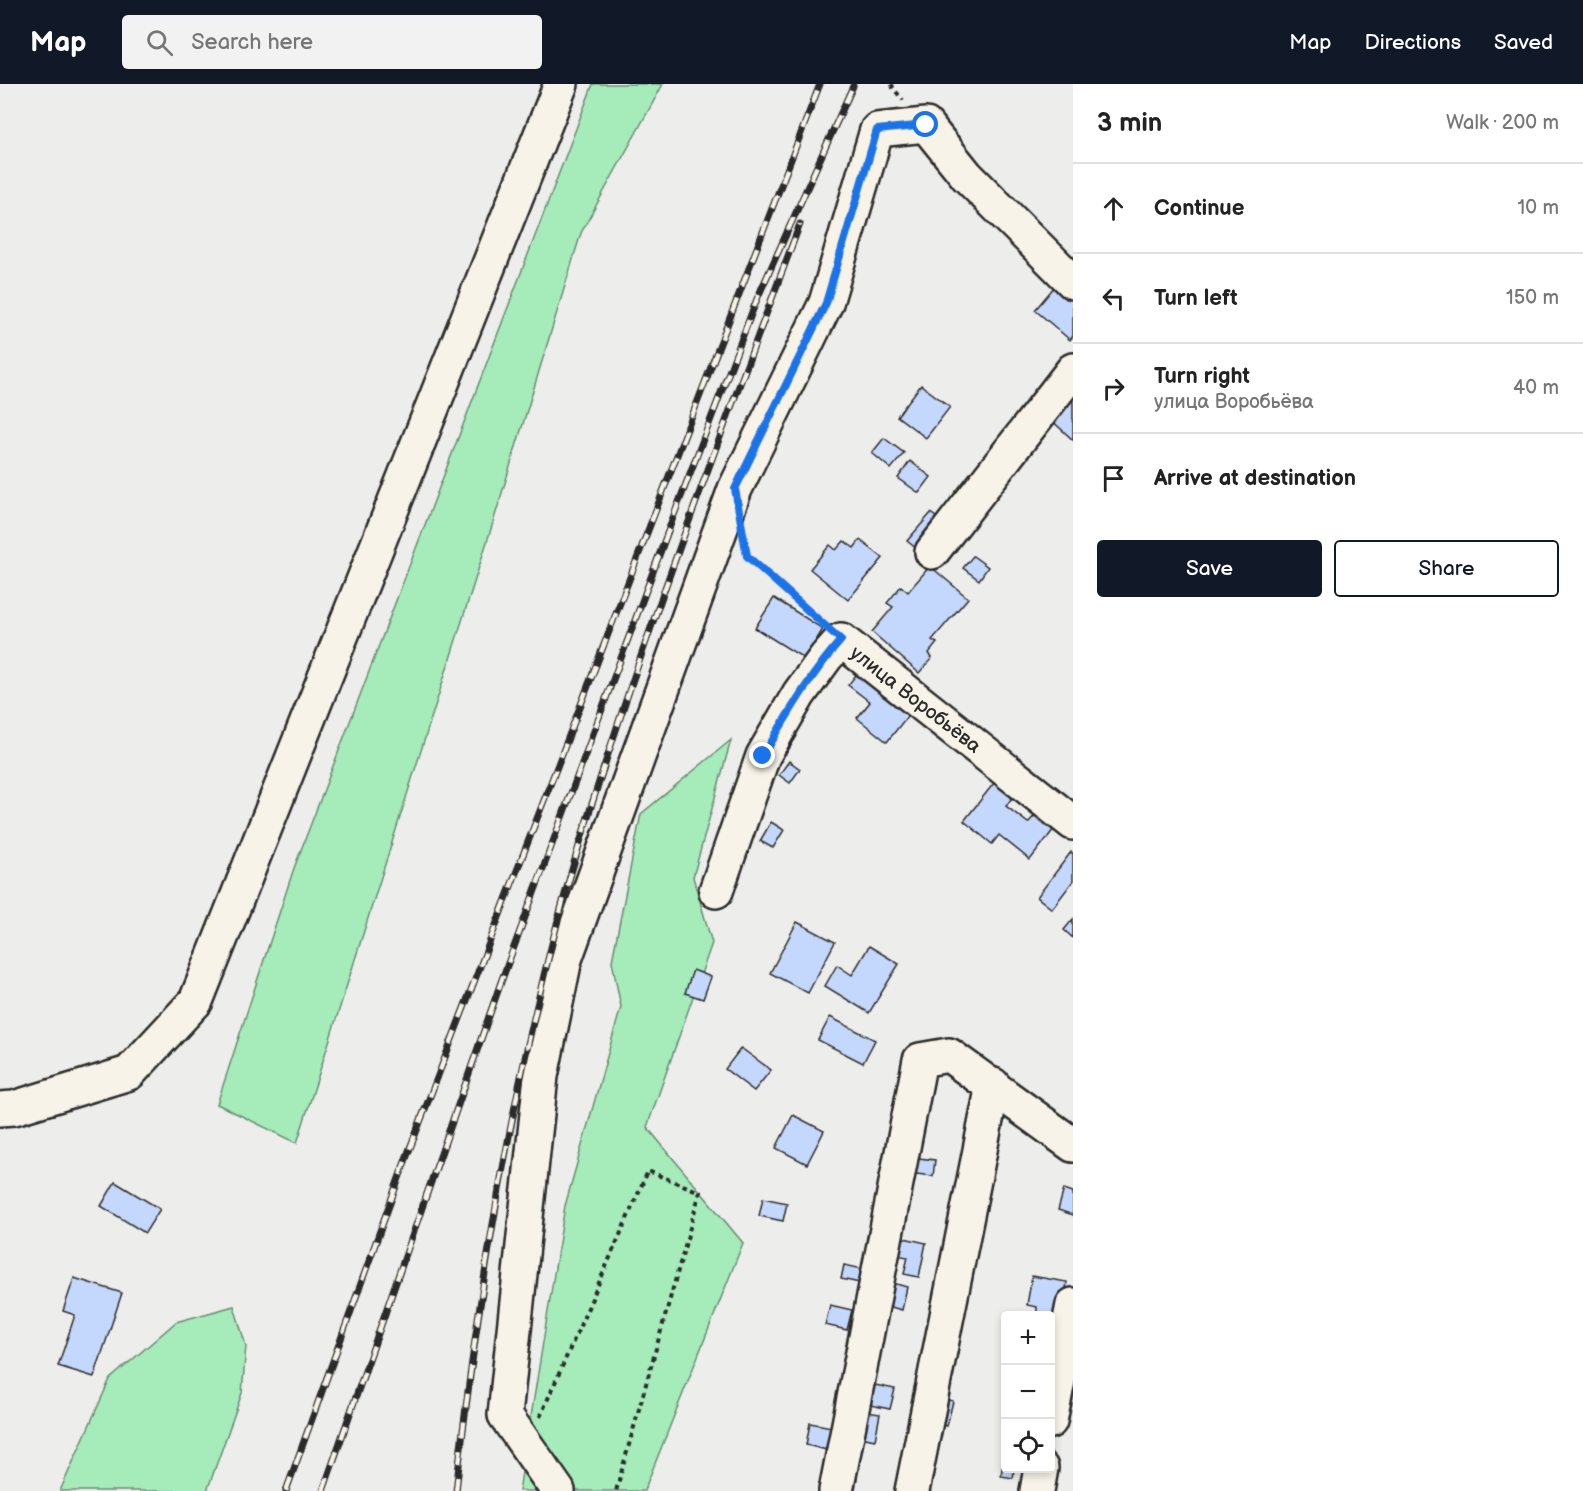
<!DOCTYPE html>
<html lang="en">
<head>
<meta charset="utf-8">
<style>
	:root { --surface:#fff; --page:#f2f2f2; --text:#222; --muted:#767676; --line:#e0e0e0; --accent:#111827 }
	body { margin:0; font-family:"Balsamiq Sans",sans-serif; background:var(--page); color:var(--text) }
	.controls { position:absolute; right:18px; bottom:18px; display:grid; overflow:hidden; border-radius:6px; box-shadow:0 3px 9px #0003 }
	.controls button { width:54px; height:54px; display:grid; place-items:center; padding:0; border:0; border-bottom:2px solid var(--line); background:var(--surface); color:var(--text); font:30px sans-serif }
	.stop { position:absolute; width:18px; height:18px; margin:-14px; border:4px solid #1a73e8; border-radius:50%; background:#fff }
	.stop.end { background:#1a73e8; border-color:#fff; box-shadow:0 2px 6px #0008 }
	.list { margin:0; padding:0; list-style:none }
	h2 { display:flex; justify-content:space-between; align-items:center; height:78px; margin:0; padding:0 24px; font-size:26px }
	h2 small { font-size:20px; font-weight:400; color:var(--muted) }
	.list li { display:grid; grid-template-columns:39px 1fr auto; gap:18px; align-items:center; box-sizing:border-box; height:90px; padding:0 24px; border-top:2px solid var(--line) }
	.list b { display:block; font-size:22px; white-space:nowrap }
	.list p { margin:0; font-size:20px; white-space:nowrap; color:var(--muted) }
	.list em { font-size:20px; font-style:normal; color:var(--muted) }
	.actions { display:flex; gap:12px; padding:18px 24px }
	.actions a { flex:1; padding:14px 0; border:2px solid var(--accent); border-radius:6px; text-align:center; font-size:21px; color:var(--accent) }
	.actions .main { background:var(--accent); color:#fff }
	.icon { flex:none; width:33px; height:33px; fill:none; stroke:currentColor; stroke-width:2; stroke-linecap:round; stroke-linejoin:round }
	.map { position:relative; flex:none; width:1073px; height:1407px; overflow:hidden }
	header { display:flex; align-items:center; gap:36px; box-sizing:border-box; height:84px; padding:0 30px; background:var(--accent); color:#fff }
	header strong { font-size:28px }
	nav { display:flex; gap:33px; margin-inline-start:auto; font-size:21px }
	.search { width:420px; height:54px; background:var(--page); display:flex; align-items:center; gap:15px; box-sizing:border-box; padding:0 21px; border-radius:6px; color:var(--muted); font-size:22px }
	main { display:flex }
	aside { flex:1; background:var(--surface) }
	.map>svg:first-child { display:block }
	.green { fill:#a5ecba; stroke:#688c72; stroke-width:1.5 }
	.building { fill:#c4d7fc; stroke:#2b2b2b; stroke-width:1.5 }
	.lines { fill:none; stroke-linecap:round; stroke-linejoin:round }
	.minor-casing { stroke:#2b2b2b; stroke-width:38 }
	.path { stroke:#2b2b2b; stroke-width:4; stroke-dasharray:4.5 4.5; stroke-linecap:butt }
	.minor { stroke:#f7f3e8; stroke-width:33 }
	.rail-casing { stroke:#2b2b2b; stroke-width:7 }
	.rail { stroke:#f7f3e8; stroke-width:4.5; stroke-dasharray:14; stroke-linecap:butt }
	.route { stroke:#1a73e8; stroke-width:8 }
	.labels { text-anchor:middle; stroke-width:4.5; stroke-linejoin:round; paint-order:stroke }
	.street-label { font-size:20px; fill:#2b2b2b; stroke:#f7f3e8 }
</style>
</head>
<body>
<header>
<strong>Map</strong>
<div class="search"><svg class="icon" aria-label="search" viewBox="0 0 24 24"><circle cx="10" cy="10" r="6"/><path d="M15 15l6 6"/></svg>Search here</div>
<nav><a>Map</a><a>Directions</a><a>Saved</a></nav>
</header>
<main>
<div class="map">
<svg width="1073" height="1407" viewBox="0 0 1073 1407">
	<rect width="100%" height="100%" fill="#ededec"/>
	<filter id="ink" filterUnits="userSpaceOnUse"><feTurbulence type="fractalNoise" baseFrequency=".0167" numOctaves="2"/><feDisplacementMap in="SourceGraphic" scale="12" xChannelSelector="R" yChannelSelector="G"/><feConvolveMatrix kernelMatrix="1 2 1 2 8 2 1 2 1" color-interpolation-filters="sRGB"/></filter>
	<g filter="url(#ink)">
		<!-- green -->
		<g class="green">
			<polygon points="593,0 663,0 581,149 491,445 297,1059 217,1020 293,787"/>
			<polygon points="731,656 693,793 712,859 647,1043 743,1159 644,1407 519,1407 565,1122 621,923 612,877 641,730"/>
			<polygon points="234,1222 246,1262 242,1309 207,1407 60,1407 110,1295 176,1238"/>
		</g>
		<!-- building -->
		<g class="building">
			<polygon points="1055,202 1073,217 1073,252 1070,256 1035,226"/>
			<polygon points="921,301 950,323 926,354 897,332"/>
			<polygon points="1073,307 1073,356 1048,333"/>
			<polygon points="884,354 904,369 891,385 872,369"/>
			<polygon points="910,377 931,393 919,409 898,394"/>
			<polygon points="931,429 945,441 922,469 907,457"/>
			<polygon points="860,456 883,474 848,516 810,485 830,461 836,466 844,457 854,464"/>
			<polygon points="973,472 988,483 979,496 963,484"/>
			<polygon points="930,482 968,514 932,556 937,559 929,569 932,574 919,589 872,548 893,523 887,519 901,502 908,508"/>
			<polygon points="774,514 823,545 805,575 755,544"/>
			<polygon points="864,581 916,621 887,658 857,634 870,618 848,601"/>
			<polygon points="786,645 797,652 786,670 774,662"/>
			<polygon points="789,677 800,685 790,699 779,691"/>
			<polygon points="994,699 1012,714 1006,722 1028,739 1036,730 1054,745 1030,776 999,751 992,760 964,737"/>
			<polygon points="771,738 784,746 773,764 760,757"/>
			<polygon points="1071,768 1073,769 1073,797 1052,825 1037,813"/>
			<polygon points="1073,835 1073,854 1064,846"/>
			<polygon points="797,838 835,858 808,909 770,889"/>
			<polygon points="869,862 899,880 869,929 825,902 837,881 852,891"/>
			<polygon points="693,886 711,893 703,915 685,909"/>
			<polygon points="830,933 875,956 863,979 818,956"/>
			<polygon points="741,964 771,986 754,1007 725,985"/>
			<polygon points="793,1031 824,1047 807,1080 776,1064"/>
			<polygon points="910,1073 935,1076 933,1092 908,1089"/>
			<polygon points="115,1098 160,1125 145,1149 101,1122"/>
			<polygon points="1064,1105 1073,1108 1073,1131 1058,1126"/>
			<polygon points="763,1114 787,1119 783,1137 759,1132"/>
			<polygon points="900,1153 926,1159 919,1193 904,1190 908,1173 896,1171"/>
			<polygon points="844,1181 863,1185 860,1199 841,1195"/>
			<polygon points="1032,1192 1067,1198 1061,1237 1050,1235 1050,1232 1037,1232 1037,1223 1027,1221"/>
			<polygon points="74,1194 122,1209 94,1293 58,1282 75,1231 63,1227"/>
			<polygon points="893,1199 907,1203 902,1226 887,1222"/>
			<polygon points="830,1221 852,1226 847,1246 825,1241"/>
			<polygon points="875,1301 895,1305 890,1325 870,1321"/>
			<polygon points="941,1314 953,1317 947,1342 936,1339"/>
			<polygon points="861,1327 880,1330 875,1356 856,1352"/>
			<polygon points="810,1339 832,1343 827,1366 806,1361"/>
			<polygon points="1003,1378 1005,1379 1005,1384 1014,1384 1013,1394 1001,1392"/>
		</g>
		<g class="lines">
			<!-- minor casing -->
			<g class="minor-casing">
				<g id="minor">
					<polyline points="932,468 1073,286"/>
					<polyline points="716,807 763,672 799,610 826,573 841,556 1073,739"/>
					<polyline points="0,1025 14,1024 129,989 196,917 561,0"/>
					<polyline points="1050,1337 1073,1221"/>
					<polyline points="558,1407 505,1331 541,992 565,875 735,405 826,219 877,46 926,41 967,92 1073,198"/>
					<polyline points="836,1407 920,976 949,971 1073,1061"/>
					<polyline points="912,1407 993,1001"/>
					<polyline points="1037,1407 1041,1384"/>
				</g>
			</g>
			<!-- path -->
			<g class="path">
				<polyline points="892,0 893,4 903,16"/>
				<polyline points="746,465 747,472 821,538"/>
				<polyline points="540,1333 648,1087 700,1108 616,1407"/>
			</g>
			<!-- minor -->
			<use href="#minor" class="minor"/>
			<!-- rail casing -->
			<g class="rail-casing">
				<g id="rail">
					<polyline points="286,1407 407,1072 820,0"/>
					<polyline points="323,1407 501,898 674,431 757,215 853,2"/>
					<path d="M456,1407c21,-191 52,-380 101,-567 20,-77 45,-152 70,-227 54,-159 114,-316 173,-473"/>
				</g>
			</g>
			<!-- rail -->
			<use href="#rail" class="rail"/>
		</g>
	</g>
	<g class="lines" filter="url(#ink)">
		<!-- route -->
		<path class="route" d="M763,672c24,-40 47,-81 78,-116l-94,-84 -12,-67 91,-186 51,-173 49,-5"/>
	</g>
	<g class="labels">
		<!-- street labels -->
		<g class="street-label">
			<text transform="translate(916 615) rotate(38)" y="7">улица Воробьёва</text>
		</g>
	</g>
</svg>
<div class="controls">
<button>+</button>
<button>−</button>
<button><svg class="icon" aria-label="locate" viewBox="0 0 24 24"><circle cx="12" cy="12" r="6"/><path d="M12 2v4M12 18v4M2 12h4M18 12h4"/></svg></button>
</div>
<div class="stop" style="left:926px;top:41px"></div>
<div class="stop end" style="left:763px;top:672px"></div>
</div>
<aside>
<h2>3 min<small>Walk · 200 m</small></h2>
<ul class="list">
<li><svg class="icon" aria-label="ahead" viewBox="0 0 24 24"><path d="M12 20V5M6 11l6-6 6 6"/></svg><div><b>Continue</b></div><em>10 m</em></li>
<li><svg class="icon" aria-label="left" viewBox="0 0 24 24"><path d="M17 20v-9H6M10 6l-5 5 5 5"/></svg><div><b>Turn left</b></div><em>150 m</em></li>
<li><svg class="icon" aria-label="right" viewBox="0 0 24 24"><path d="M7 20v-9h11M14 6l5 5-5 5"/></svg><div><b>Turn right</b><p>улица Воробьёва</p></div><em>40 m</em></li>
<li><svg class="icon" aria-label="arrive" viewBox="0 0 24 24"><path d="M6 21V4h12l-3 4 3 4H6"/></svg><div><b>Arrive at destination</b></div></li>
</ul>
<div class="actions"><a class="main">Save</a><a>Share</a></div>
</aside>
</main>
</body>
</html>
